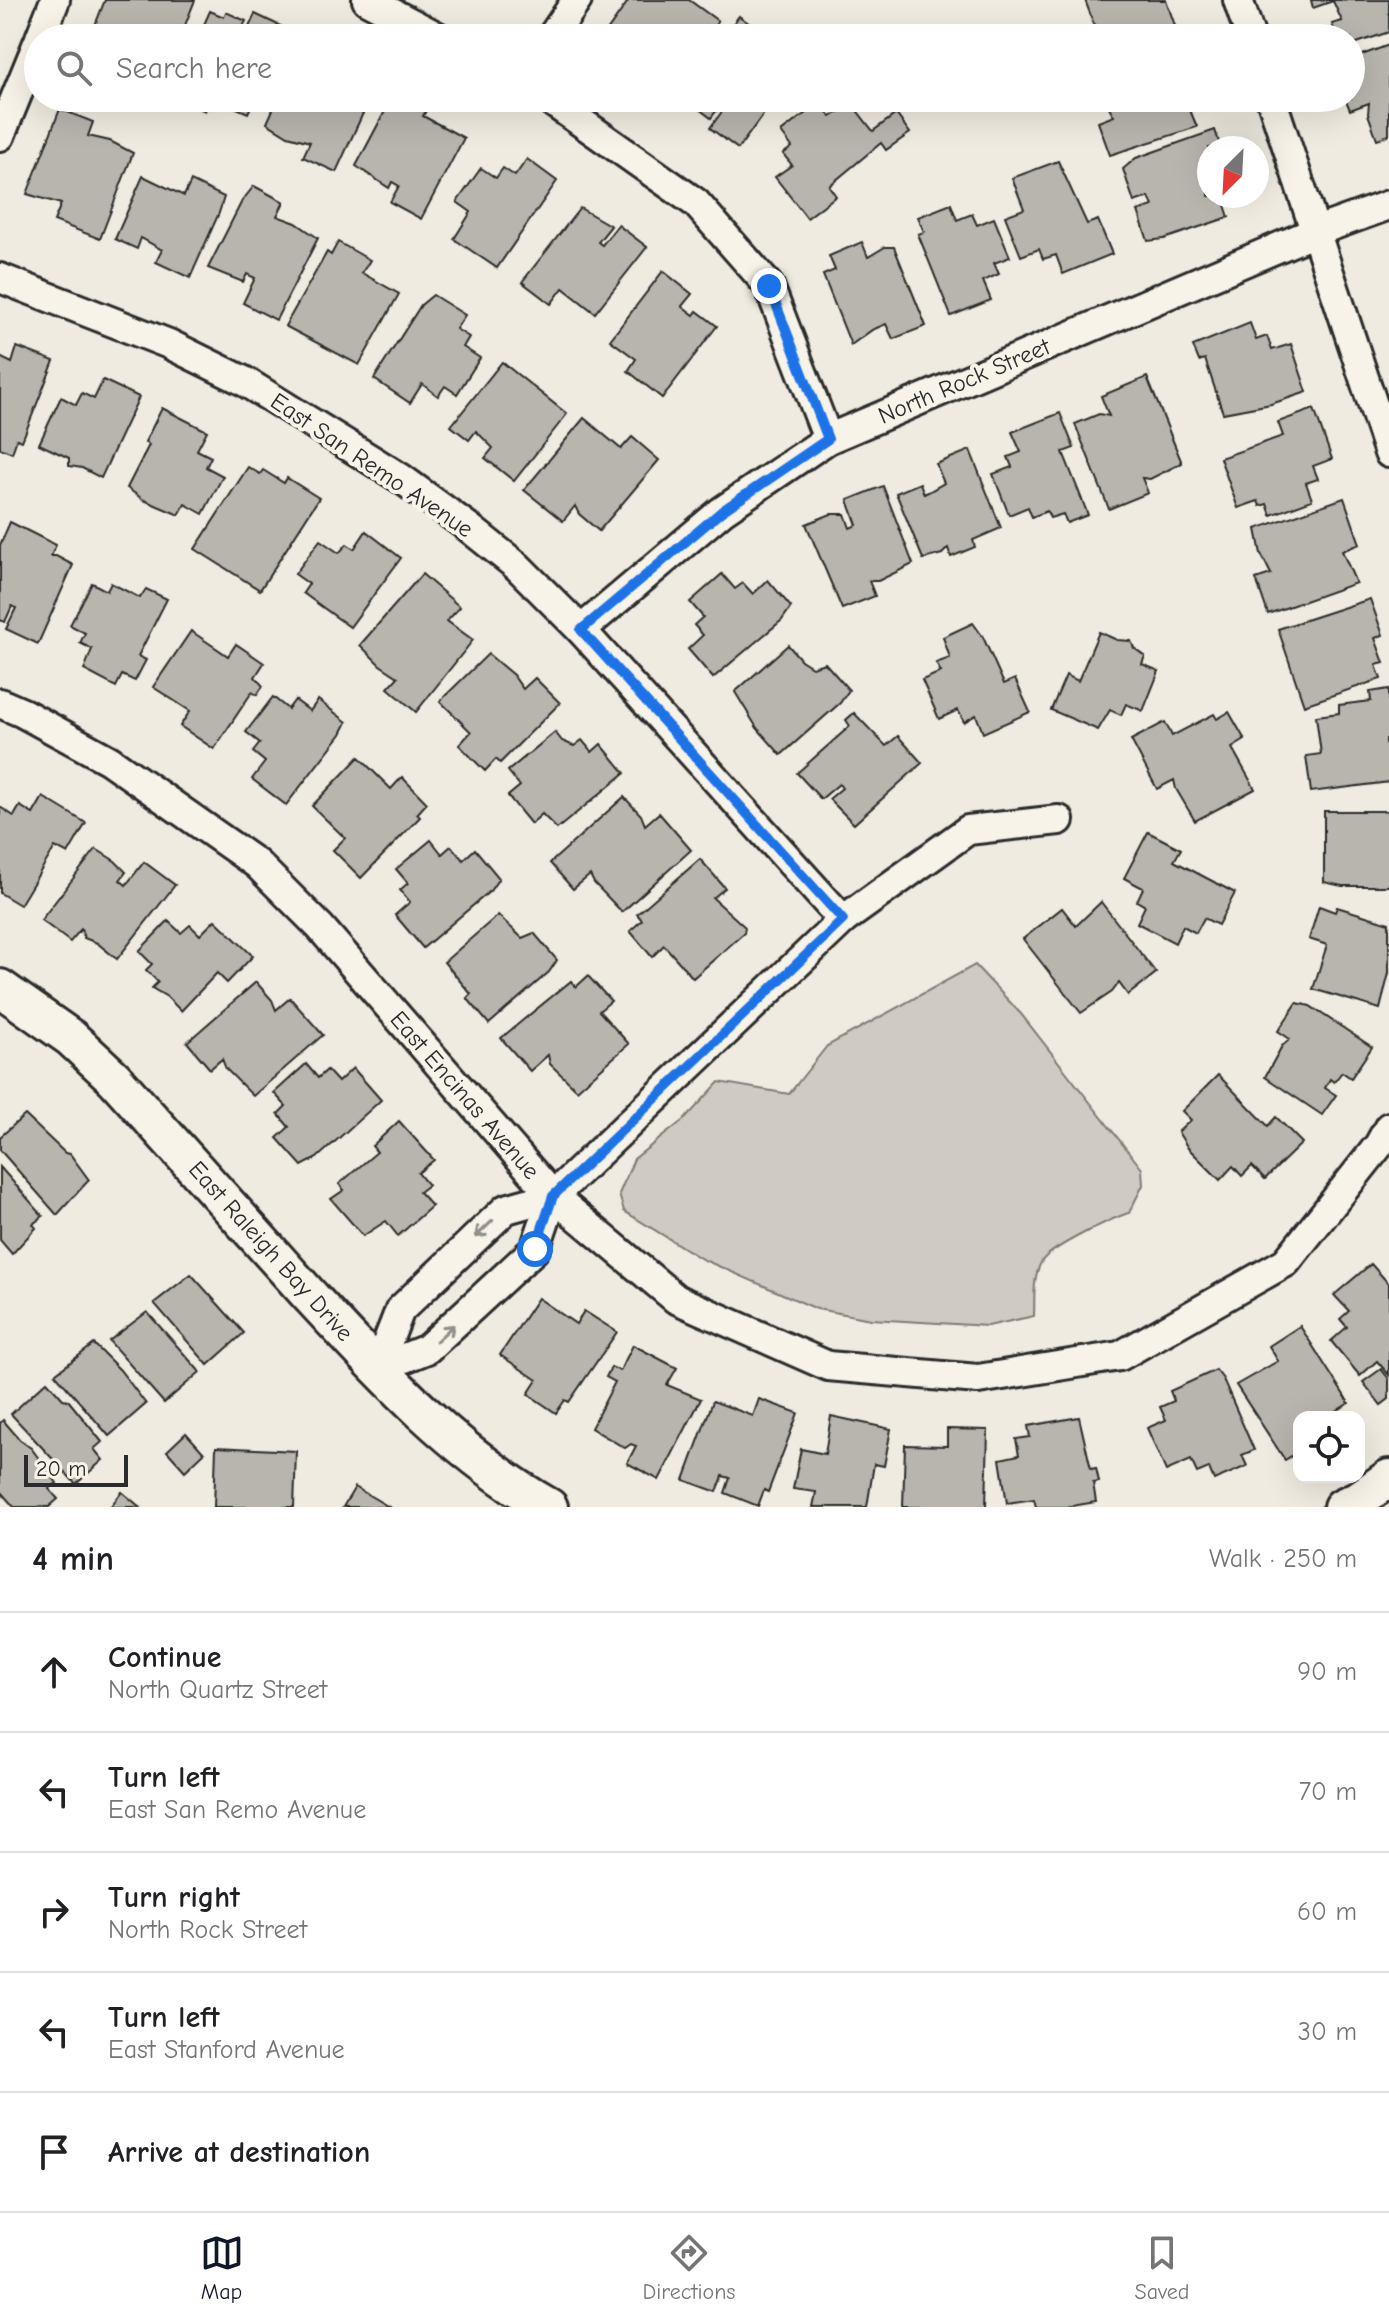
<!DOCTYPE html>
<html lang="en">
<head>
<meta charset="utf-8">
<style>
	:root { --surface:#fff; --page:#f6f6f6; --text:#202124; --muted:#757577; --line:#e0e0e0; --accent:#111827 }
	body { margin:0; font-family:"Comic Neue",sans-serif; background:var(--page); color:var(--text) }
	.controls { position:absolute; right:24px; bottom:24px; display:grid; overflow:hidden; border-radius:16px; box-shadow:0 8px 32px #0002 }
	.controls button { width:72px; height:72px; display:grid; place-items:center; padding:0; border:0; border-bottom:2px solid var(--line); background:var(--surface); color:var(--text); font:40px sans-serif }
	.compass { position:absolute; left:1197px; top:136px; width:72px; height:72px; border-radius:50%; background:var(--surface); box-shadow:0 8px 32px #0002; rotate:204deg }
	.scale { position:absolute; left:24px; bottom:20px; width:104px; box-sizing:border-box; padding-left:8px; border:4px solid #2b2b2b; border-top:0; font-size:22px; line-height:28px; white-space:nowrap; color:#2b2b2b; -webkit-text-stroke:6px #f7f3e8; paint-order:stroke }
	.stop { position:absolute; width:24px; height:24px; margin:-18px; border:6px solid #1a73e8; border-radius:50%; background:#fff }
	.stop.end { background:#1a73e8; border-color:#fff; box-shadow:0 2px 8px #0008 }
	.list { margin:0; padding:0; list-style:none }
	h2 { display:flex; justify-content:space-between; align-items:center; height:104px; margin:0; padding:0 32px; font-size:34px }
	h2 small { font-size:26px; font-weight:400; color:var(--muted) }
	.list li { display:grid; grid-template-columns:52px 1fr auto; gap:24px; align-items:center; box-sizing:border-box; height:120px; padding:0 32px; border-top:2px solid var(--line) }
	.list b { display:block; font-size:30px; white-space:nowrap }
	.list p { margin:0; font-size:26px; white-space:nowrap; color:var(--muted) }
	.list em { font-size:26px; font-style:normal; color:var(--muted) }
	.icon { flex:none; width:44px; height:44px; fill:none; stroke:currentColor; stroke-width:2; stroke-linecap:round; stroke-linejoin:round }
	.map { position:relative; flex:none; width:1389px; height:1507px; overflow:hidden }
	.search { position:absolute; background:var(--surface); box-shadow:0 8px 32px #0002; left:24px; right:24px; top:24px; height:88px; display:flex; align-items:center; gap:20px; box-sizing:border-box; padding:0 28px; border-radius:44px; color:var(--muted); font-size:30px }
	.sheet { height:704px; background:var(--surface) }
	nav { display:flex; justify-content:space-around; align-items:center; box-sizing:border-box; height:112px; border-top:2px solid var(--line); background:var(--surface); font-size:22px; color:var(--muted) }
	nav a { display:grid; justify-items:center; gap:4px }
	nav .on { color:var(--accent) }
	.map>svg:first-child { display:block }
	.green { fill:#cfcbc2; stroke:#7d7b76; stroke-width:2 }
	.building { fill:#b8b5ae; stroke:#2b2b2b; stroke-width:2 }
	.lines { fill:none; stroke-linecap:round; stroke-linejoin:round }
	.minor-casing { stroke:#2b2b2b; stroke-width:34 }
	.tertiary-casing { stroke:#2b2b2b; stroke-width:42 }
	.minor { stroke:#f7f3e8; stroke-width:28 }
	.tertiary { stroke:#f7f3e8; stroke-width:36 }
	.oneway { stroke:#918f8a }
	.route { stroke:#1a73e8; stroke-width:10 }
	.labels { text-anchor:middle; stroke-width:8; stroke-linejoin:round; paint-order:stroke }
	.street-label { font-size:24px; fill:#2b2b2b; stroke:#f7f3e8 }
</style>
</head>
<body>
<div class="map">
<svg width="1389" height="1507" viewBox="0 0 1389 1507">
	<rect width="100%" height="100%" fill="#efebe0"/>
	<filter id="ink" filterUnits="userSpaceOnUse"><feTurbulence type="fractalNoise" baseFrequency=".0125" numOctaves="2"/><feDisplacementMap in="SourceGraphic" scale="16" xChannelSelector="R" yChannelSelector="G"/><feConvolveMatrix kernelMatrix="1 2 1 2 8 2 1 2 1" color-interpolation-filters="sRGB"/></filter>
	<g filter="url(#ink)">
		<!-- green -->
		<path class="green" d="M975,965l46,49 121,155 1,16 -14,28c-17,5 -79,35 -87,48 -10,16 -7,37 -8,55l-46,10 -117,-7 -54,-10 -115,-50 -78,-48 -5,-17 15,-35 52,-41 33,-36 70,12 38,-48z"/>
		<!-- building -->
		<g class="building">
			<polygon points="105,0 195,0 180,38 90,38"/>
			<polygon points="629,0 689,0 718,21 706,38 613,38 605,34"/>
			<polygon points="1085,0 1166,0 1179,37 1070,38 1069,36 1095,27"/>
			<polygon points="1311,0 1389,0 1389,32 1351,45 1351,38 1337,38 1332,24 1342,21 1333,1 1313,8"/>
			<polygon points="210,11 224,17 226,12 246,21 237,38 198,38"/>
			<polygon points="255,14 287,29 283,38 244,38"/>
			<polygon points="739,16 768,37 768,38 723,38"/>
			<polygon points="1389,45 1389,135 1377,139 1368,114 1369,103 1350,110 1345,98 1351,98 1351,59"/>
			<polygon points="177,98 211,98 205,111"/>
			<polygon points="214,98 255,98 248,113"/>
			<polygon points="278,98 370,98 336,172 303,157 310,142 288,136 267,123"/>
			<polygon points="392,98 423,98 431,102 423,116 464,138 421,219 390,202 399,186 392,182 389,188 356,166"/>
			<polygon points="695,98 775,98 738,149 710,128 726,106 722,103 711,118 694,105 698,100"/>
			<polygon points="1185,98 1197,127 1110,155 1098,122 1114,116 1104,98"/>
			<polygon points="852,104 873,131 896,114 910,133 886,150 881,143 829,186 836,196 807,218 775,177 792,165 783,154 792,147 781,132 815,106 818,111 823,107 831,117"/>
			<polygon points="60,109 93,122 88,136 110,141 133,153 100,239 54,221 61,204 27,194"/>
			<polygon points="1215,130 1221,148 1209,148 1209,196 1222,196 1229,217 1164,239 1148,241 1138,211 1153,206 1149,197 1134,202 1123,169 1136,158"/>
			<polygon points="527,159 557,181 497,268 454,239 471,212 457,202 481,168 496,178 503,168 515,176"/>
			<polygon points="1058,161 1087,224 1098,220 1112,254 1063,274 1056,255 1043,259 1039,249 1021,256 1005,216 1024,209 1012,178"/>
			<polygon points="143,176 184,196 191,181 224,197 219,213 190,278 156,262 162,250 141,238 137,249 115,239"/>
			<polygon points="254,186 284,202 277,216 296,223 318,238 276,320 243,303 255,278 247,274 243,282 208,268 242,201"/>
			<polygon points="951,204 957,220 972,214 977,225 994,218 1010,257 994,263 999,274 983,281 991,300 951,316 918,234 924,232 918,217"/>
			<polygon points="580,208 611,226 598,242 602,245 618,225 647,247 595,313 563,288 551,304 522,282"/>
			<polygon points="338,242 370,260 362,273 399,294 359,365 285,326 327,252 331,255"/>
			<polygon points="862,242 868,257 885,247 894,247 926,326 893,339 886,324 872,330 851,345 823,275 835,270 829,256"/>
			<polygon points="663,271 692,294 682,306 694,315 697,311 717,326 662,398 628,371 636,359 610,340"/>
			<polygon points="433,295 465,315 456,329 469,337 463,347 480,358 457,394 445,386 438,396 422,384 410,403 374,379 421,305"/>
			<polygon points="1250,323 1256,340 1267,336 1272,350 1291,344 1307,392 1271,404 1223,413 1205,359 1199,361 1193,346"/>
			<polygon points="17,347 54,361 22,441 17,439 12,453 0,448 0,357 12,363"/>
			<polygon points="502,362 567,414 514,481 485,458 493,448 476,431 469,440 451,426"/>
			<polygon points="1147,377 1182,463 1150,479 1142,478 1148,493 1109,509 1075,424 1099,414 1109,416 1101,396"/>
			<polygon points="103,380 139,397 101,478 82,468 69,466 69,458 39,444 61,397 76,405 82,393 94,399"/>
			<polygon points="162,408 207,431 197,450 211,457 206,467 223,476 203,514 185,504 179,515 144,500 127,488 149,445 145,442"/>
			<polygon points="1314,409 1332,459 1313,466 1318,479 1306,483 1312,500 1271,515 1267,504 1260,506 1258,501 1238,508 1220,458 1283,436 1278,422"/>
			<polygon points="1060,413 1074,448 1063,452 1088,515 1067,523 1063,514 1050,518 1047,511 1032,517 1028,507 1009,515 993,474 1012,467 1008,457 1021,452 1012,432"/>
			<polygon points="584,418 621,449 632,437 659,460 599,531 579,514 575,506 563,521 524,490"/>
			<polygon points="970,450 1001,528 973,540 975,547 951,557 948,548 942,554 923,559 896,493 920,483 924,494 930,491 944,483 936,464"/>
			<polygon points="248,467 260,474 263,470 284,483 287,478 319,498 260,590 195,549"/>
			<polygon points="883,486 913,564 878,581 869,581 875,596 842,609 806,524 831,514 845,514 850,528 857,525 848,500"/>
			<polygon points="1344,498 1360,544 1342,551 1356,583 1268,614 1256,579 1271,574 1261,554 1256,529"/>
			<polygon points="10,522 56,545 51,556 56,556 73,565 38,644 6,629 16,608 12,606 5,622 0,620 0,545"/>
			<polygon points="366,531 401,558 350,627 303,593 309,584 295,574 320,540 339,553 347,544 354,549"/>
			<polygon points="422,574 460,607 447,621 473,640 416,712 388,688 398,677 380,665 360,645"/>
			<polygon points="722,574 735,589 743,583 753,594 768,580 791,607 782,620 713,678 688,649 703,635 694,625 703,617 690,602"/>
			<polygon points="92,583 107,591 111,583 140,598 146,589 167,599 138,656 146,660 135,681 122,675 116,687 84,670 92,649 80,643 85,633 70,625"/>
			<polygon points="1370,599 1383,635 1375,638 1384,663 1376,665 1381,679 1304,705 1278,629"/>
			<polygon points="973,623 983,637 1004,684 1015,679 1030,712 983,733 976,715 964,722 958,710 939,719 922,680 941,672 936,663 950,658 943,637"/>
			<polygon points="191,631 228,656 236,644 264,663 255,677 263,686 257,695 252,692 214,749 180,726 190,711 153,687"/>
			<polygon points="1099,632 1117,640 1131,641 1134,648 1145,656 1142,664 1159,671 1143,711 1126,704 1121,715 1110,710 1098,730 1051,710 1066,675 1078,681"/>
			<polygon points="788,645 801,660 812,667 825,663 849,690 840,703 781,755 757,728 735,692"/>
			<polygon points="488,654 513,675 523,689 535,678 560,703 500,763 496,759 485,771 459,745 471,732 440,701"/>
			<polygon points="1389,689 1389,738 1386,739 1386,743 1389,743 1389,782 1311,792 1306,756 1321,754 1316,716 1339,713 1339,705 1371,701 1370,692"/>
			<polygon points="273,697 288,709 295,700 310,711 318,700 347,722 341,734 286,805 252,779 265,762 253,752 260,743 246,732"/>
			<polygon points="1229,712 1245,740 1232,748 1255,789 1195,821 1176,789 1174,780 1157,789 1131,740 1165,722 1172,736 1214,714 1217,719"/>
			<polygon points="854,713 886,746 898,736 922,763 854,824 829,799 842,788 839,784 821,799 797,773 850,726 846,720"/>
			<polygon points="555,732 562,741 574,746 582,740 592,752 601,744 625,773 557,829 542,814 531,824 508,796 520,786 508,771"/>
			<polygon points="359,757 391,789 402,777 427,803 417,814 420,817 361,878 333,850 345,838 312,806"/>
			<polygon points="43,797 86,823 68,854 55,847 20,905 0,893 0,807 14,816 20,806 33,814"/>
			<polygon points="624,797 641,815 645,825 659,813 691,850 622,912 594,883 590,875 573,889 550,863"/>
			<polygon points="1324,811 1389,811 1389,886 1342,886 1324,882"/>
			<polygon points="1148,832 1181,849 1174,861 1235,893 1218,925 1204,918 1196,933 1183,926 1175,943 1137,923 1145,906 1137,901 1143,888 1124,878"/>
			<polygon points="431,840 442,854 451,846 463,860 475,849 499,878 490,891 423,948 395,915 410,902 400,890 408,883 396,869"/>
			<polygon points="96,849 115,861 126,872 120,880 126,885 144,862 175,885 117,959 97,943 84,938 81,929 70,942 41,920"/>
			<polygon points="700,859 725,888 713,898 745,927 744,933 693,978 664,945 652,957 630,931 642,920 637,914"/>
			<polygon points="1101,902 1156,973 1128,995 1119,983 1112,992 1081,1013 1023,939 1062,908 1076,926"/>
			<polygon points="1319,906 1335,912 1337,907 1389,923 1389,973 1380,1009 1313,989 1327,945 1309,939"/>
			<polygon points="498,915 522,938 534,933 557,960 549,972 489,1024 467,998 471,994 444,962"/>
			<polygon points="215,920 253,956 227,983 217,973 181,1011 167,997 152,988 158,982 146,970 152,964 139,951 168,921 181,933 190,925 200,935"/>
			<polygon points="588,976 611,1001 599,1011 629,1044 577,1090 550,1064 548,1055 530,1071 501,1038 571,981 576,987"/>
			<polygon points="256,982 272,1000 276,1010 290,998 323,1035 253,1096 226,1069 222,1059 210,1069 187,1042"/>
			<polygon points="1297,1003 1310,1006 1372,1047 1351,1078 1342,1072 1334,1082 1330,1079 1325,1088 1336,1095 1322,1115 1265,1077 1282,1046 1290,1039 1278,1031"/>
			<polygon points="306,1064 318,1078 327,1070 338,1082 353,1068 381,1100 317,1158 302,1166 277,1138 289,1127 278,1114 286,1106 274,1093"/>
			<polygon points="1218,1075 1268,1126 1276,1117 1302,1143 1265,1179 1252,1166 1242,1176 1233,1166 1220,1180 1188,1148 1178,1132 1191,1120 1182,1111"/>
			<polygon points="25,1115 65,1153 70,1154 89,1180 57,1215 0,1150 0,1137"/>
			<polygon points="399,1121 434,1160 418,1173 428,1185 419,1192 432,1206 398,1236 386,1221 363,1236 331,1199 344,1190 339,1184 377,1152 372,1146"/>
			<polygon points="0,1167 43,1216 33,1224 36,1228 12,1254 0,1240"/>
			<polygon points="1371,1264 1389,1284 1389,1375 1377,1361 1360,1376 1331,1341 1347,1327 1340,1319 1349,1311 1334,1295"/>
			<polygon points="191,1274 244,1333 208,1365 154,1303"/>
			<polygon points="538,1298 576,1324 584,1311 617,1332 569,1402 565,1400 556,1413 528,1394 537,1380 500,1355"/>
			<polygon points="147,1312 200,1372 164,1403 109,1341"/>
			<polygon points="1300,1326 1349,1403 1327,1417 1299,1417 1299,1451 1285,1460 1236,1385 1278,1361 1269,1346"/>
			<polygon points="94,1344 120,1370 146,1404 109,1436 55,1374"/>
			<polygon points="633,1345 677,1368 667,1385 701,1399 659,1480 627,1463 636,1446 631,1444 625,1448 591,1428 615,1382 606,1377 611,1367 620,1371"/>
			<polygon points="1381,1369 1389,1379 1389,1399 1381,1405 1363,1382"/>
			<polygon points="1216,1370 1223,1379 1254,1450 1242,1455 1247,1466 1214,1480 1209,1468 1197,1473 1191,1460 1166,1471 1147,1428 1166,1420 1160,1407 1174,1401 1170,1391"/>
			<polygon points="47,1381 63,1399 68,1400 102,1442 94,1449 103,1460 76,1484 11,1414"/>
			<polygon points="759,1399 798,1413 768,1492 764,1490 758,1506 725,1493 730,1478 723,1476 717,1492 684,1480 713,1401 753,1416"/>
			<polygon points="831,1416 891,1429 884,1466 874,1464 867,1507 813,1507 816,1492 793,1489 801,1449 825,1454"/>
			<polygon points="1079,1417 1091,1469 1096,1468 1099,1482 1093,1483 1096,1502 1066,1507 1036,1507 1034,1499 1007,1503 1000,1459 1019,1455 1016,1439 1030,1437 1028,1426"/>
			<polygon points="3,1420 20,1440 31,1448 57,1483 49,1489 58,1499 49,1507 14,1507 0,1491 0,1423"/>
			<polygon points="947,1429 988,1430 986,1507 903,1507 905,1445 947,1446"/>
			<polygon points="186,1433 204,1453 185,1471 167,1451"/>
			<polygon points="216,1447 296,1451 294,1507 214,1507"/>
			<polygon points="355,1487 389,1507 343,1507"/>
			<polygon points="122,1492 140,1507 110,1507"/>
		</g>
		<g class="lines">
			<!-- minor casing -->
			<g class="minor-casing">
				<g id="minor">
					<polyline points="367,0 440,38"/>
					<polyline points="1238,0 1251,38"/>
					<polyline points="40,38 55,0"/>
					<polyline points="551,38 577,0"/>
					<polyline points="547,98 696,203 769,286 828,439"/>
					<polyline points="1271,98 1389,453"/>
					<polyline points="0,136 38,43"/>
					<polyline points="0,278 169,344 244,381 402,479 468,527 518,567 581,630 843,920"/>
					<polyline points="581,630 722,511 828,439 1317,231 1389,205"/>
					<polyline points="0,703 23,713 109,760 257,864 320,927 553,1196 676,1299 828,1366 978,1379 1120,1356 1286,1262 1379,1145 1389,1127"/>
					<polyline points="377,1369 427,1349 535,1249 553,1196 843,920 968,830 1059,820"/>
					<polyline points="377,1369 400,1310 506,1209 553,1196"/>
				</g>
			</g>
			<!-- tertiary casing -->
			<g class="tertiary-casing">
				<g id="tertiary">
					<path d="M0,988l71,50 43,40c65,72 130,145 195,217 72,78 146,159 240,212"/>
					<polyline points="1342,1507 1361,1498 1389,1478"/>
				</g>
			</g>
			<!-- minor -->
			<use href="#minor" class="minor"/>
			<!-- tertiary -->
			<use href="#tertiary" class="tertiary"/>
		</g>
		<!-- one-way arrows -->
		<defs><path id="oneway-shaft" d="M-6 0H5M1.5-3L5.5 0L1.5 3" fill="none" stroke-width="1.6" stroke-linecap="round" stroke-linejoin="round" transform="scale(2)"/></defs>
		<g class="oneway">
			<use href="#oneway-shaft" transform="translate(484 1229) rotate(136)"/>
			<use href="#oneway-shaft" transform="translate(445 1333) rotate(-43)"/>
		</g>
	</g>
	<g class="lines" filter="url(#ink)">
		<!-- route -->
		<polyline class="route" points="535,1249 553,1196 843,920 581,630 722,511 828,439 769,286"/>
	</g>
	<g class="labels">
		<!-- street labels -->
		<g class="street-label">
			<text transform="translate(964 381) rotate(-23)" y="8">North Rock Street</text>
			<text transform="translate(372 465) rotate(34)" y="8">East San Remo Avenue</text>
			<text transform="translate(465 1095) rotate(49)" y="8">East Encinas Avenue</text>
			<text transform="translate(271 1251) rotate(48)" y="8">East Raleigh Bay Drive</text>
		</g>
	</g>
</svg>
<div class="controls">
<button><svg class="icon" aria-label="locate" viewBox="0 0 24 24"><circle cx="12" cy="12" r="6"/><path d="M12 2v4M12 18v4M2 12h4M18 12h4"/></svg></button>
</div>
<svg class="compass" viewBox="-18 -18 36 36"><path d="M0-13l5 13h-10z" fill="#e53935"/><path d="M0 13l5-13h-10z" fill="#757577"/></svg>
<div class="scale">20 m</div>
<div class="stop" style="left:535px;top:1249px"></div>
<div class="stop end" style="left:769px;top:286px"></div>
<div class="search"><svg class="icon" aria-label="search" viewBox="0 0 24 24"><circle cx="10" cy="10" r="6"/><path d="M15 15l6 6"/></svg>Search here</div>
</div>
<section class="sheet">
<h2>4 min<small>Walk · 250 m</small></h2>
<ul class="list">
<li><svg class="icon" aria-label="ahead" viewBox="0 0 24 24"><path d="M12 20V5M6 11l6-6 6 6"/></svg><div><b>Continue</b><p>North Quartz Street</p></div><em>90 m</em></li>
<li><svg class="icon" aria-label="left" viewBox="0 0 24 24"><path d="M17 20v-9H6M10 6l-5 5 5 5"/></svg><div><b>Turn left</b><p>East San Remo Avenue</p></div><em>70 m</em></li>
<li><svg class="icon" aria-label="right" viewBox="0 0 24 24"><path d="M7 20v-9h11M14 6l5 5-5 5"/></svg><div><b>Turn right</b><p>North Rock Street</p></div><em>60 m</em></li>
<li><svg class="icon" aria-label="left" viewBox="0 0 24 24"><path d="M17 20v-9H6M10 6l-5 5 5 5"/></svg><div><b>Turn left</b><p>East Stanford Avenue</p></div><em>30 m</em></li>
<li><svg class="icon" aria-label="arrive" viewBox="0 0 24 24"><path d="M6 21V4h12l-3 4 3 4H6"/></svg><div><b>Arrive at destination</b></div></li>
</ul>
</section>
<nav>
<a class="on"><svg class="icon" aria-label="map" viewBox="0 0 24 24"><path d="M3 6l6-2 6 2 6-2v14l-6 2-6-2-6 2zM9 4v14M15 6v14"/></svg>Map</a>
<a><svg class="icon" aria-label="directions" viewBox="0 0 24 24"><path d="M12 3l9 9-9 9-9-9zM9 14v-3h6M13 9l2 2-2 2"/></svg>Directions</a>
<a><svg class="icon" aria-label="saved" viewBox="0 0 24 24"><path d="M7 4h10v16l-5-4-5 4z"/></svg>Saved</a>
</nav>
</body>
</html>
